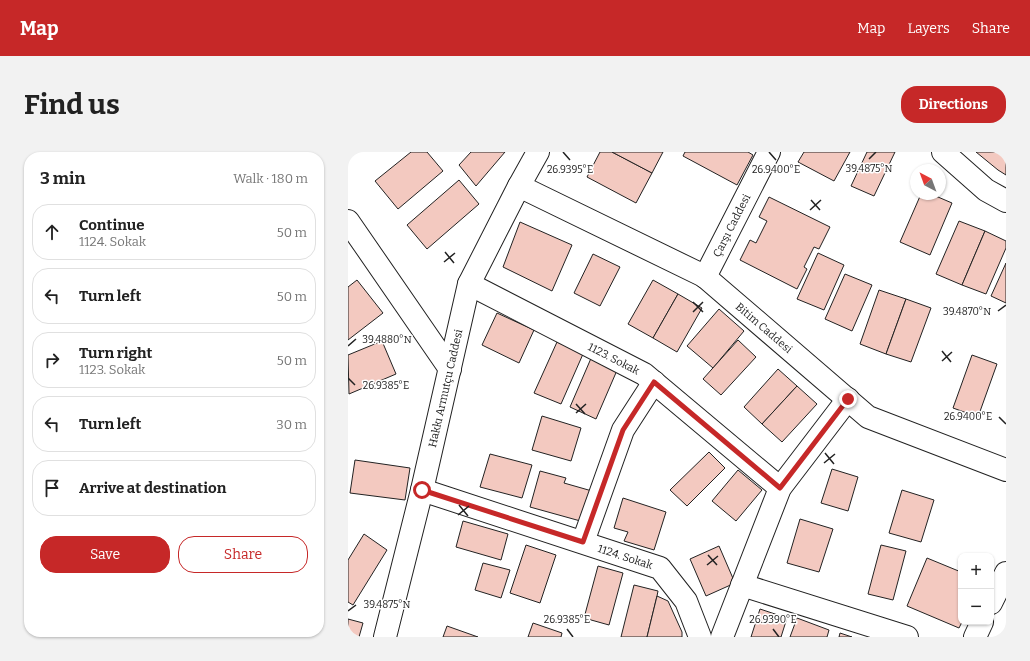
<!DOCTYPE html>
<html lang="en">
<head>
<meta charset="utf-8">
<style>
	:root { --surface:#fff; --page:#f2f2f2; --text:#222; --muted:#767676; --line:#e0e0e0; --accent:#c62828 }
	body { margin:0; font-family:Bitter,serif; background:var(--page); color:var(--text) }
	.controls { position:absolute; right:12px; bottom:12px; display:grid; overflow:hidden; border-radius:8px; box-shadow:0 1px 3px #0004 }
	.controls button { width:36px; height:36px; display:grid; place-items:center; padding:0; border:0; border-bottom:1px solid var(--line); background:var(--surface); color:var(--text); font:20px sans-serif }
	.compass { position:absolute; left:562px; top:12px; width:36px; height:36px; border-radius:50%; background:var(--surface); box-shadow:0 1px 3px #0004; rotate:319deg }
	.stop { position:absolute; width:12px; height:12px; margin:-9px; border:3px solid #c62828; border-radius:50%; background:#fff }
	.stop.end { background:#c62828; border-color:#fff; box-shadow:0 1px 4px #0008 }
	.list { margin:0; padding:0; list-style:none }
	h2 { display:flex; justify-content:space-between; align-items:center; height:52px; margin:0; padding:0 16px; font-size:17px }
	h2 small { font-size:13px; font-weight:400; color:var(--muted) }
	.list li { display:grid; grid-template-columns:26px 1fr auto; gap:12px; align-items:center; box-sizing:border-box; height:56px; margin:0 8px 8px; padding:0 8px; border:1px solid var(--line); border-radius:16px }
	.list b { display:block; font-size:15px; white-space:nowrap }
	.list p { margin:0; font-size:13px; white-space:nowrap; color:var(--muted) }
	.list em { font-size:13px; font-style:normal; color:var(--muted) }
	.actions { display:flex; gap:8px; padding:12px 16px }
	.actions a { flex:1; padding:9px 0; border:1px solid var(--accent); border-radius:16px; text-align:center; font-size:14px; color:var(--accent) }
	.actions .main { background:var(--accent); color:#fff }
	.icon { flex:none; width:22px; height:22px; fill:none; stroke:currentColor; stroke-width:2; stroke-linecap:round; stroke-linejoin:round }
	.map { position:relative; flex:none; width:658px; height:485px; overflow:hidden; border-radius:16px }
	header { display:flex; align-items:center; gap:24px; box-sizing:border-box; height:56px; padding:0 20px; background:var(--accent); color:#fff }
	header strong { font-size:19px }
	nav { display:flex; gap:22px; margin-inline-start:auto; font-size:14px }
	.intro { display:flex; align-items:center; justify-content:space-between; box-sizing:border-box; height:96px; padding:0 24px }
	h1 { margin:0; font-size:28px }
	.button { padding:10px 18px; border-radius:16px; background:var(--accent); color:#fff; font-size:14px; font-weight:700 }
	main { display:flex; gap:24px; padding:0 24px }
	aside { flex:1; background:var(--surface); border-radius:16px; box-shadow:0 1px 3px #0004 }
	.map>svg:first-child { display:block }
	.building { fill:#f3c9c0; stroke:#222 }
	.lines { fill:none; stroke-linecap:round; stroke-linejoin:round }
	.minor-casing { stroke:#222; stroke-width:24 }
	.tertiary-casing { stroke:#222; stroke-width:24 }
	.secondary-casing { stroke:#222; stroke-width:24 }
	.minor { stroke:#fff; stroke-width:22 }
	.tertiary { stroke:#fff; stroke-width:22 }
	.secondary { stroke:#fff; stroke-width:22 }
	.route { stroke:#c62828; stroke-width:5 }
	.ticks { fill:none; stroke:#222; stroke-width:1.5 }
	.labels { text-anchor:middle; stroke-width:3; stroke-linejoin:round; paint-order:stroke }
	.street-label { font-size:11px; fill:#222; stroke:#fff }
	.ticks-label { font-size:10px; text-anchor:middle; fill:#222; stroke:#fff; stroke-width:3; stroke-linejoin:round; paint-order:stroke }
</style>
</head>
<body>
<header>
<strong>Map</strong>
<nav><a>Map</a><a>Layers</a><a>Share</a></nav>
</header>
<div class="intro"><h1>Find us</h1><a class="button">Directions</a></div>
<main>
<aside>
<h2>3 min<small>Walk · 180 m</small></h2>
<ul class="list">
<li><svg class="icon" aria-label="ahead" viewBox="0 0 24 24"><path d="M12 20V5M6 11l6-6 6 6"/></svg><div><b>Continue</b><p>1124. Sokak</p></div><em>50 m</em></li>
<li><svg class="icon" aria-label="left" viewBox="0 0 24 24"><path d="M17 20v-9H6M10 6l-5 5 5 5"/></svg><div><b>Turn left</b></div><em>50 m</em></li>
<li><svg class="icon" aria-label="right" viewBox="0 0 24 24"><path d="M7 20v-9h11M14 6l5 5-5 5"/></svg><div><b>Turn right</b><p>1123. Sokak</p></div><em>50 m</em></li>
<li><svg class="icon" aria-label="left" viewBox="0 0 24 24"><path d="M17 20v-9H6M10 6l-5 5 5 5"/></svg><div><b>Turn left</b></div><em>30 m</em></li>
<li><svg class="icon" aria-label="arrive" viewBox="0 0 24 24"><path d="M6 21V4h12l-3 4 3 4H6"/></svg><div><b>Arrive at destination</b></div></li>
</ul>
<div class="actions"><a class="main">Save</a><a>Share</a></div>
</aside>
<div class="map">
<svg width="658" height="485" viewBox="0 0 658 485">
	<rect width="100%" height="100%" fill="#fff"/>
	<!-- building -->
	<g class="building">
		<polygon points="63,0 79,0 95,19 50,57 27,29"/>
		<polygon points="123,0 157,0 128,34 111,13"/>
		<polygon points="252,0 264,0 304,21 288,51 239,25"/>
		<polygon points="264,0 315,0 304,21"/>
		<polygon points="337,0 400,0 405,3 389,33 335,4"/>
		<polygon points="456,0 502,0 486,29 450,10"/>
		<polygon points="519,0 547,0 526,44 503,34"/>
		<polygon points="628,0 658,0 658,23 650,18"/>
		<polygon points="111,28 131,52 79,97 59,73"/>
		<polygon points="573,42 583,42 604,51 582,103 552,90"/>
		<polygon points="421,45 482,75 471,97 466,95 456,115 459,117 449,137 392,108 402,88 408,91 419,69 411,65"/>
		<polygon points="611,69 637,79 614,133 588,122"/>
		<polygon points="172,70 224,93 204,139 155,115"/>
		<polygon points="637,79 658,89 658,96 638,142 614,133"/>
		<polygon points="470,101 496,113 476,158 449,147"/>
		<polygon points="245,102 272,115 252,154 226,141"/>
		<polygon points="658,111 658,151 643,144"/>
		<polygon points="497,122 524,133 504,179 477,167"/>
		<polygon points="9,128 35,161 0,188 0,135"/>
		<polygon points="305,128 330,142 305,186 280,172"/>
		<polygon points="531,138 558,147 538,202 512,192"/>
		<polygon points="330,142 354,156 329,200 305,186"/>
		<polygon points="558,147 583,156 563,210 538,202"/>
		<polygon points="371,157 396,179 365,216 339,194"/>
		<polygon points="149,161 186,178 171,211 134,193"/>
		<polygon points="390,188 408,205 373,243 355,227"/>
		<polygon points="34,189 48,222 1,242 0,203"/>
		<polygon points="209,190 235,202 213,252 186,241"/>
		<polygon points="624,203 649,212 630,265 605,256"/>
		<polygon points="244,204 270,216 248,267 222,255"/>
		<polygon points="430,217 449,234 414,272 396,255"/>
		<polygon points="449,234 469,252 434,290 414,272"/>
		<polygon points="194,264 233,276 223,309 184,298"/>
		<polygon points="361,300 377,316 339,354 322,338"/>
		<polygon points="142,302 184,313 174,346 132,335"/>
		<polygon points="7,308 62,316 57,348 2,341"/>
		<polygon points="484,317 510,325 500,359 473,351"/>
		<polygon points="390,318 414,338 388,369 364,349"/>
		<polygon points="192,319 218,326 216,331 244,339 236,370 182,355"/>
		<polygon points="554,338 586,348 573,390 541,381"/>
		<polygon points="275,346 318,360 306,398 276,389 280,380 266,376"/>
		<polygon points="452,367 485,377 471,420 439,411"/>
		<polygon points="115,369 160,382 153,408 108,395"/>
		<polygon points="16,382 39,398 5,453 0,450 0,408"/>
		<polygon points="178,393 208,403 192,451 162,441"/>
		<polygon points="533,393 558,399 545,448 520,442"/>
		<polygon points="371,394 387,431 358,444 342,407"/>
		<polygon points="579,406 613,420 614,470 611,476 559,454"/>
		<polygon points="135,411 162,418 153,446 127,438"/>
		<polygon points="250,414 275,421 261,473 236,466"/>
		<polygon points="286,433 310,439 309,444 299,485 273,485"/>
		<polygon points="309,444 320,449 334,480 334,485 299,485"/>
		<polygon points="412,457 439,466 433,485 403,485"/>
		<polygon points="449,466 481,478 479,485 442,485"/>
		<polygon points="0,467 15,471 11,485 0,485"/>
		<polygon points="185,471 214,481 213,485 180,485"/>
		<polygon points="99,474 130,485 95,485"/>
		<polygon points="492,481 504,485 491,485"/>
	</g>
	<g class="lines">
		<!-- minor casing -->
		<g class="minor-casing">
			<g id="minor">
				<polyline points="595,0 638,38 658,49"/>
				<path id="s1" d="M171,34l185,90 164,141 138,53"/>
				<path id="s2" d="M357,125l64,-125"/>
				<path id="s3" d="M121,132l175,90 136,114"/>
				<path id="s4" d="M74,338l238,78 26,33 14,36"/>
				<polyline points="235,390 275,278 306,230"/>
				<polyline points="394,433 559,485"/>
				<polyline points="643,451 658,421"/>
				<polyline points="374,485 432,336 500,247"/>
				<polyline points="627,485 634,470"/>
			</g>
		</g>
		<!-- tertiary casing -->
		<g class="tertiary-casing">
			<polyline id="tertiary" points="0,69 102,217"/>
		</g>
		<!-- secondary casing -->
		<g class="secondary-casing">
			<g id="secondary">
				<path id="s5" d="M37,485l37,-147 47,-206 50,-98 19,-34"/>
			</g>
		</g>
		<!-- minor -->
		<use href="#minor" class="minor"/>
		<!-- tertiary -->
		<use href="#tertiary" class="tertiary"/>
		<!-- secondary -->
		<use href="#secondary" class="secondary"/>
	</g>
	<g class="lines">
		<!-- route -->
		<polyline class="route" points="74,338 235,390 275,278 306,230 432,336 500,247"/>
	</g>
	<!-- ticks -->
	<path class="ticks" d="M215,0l7,8M421,0l7,8M521,7l7,-7M463,48l9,10M462,58l11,-10M97,100l9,11M96,110l11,-9M345,150l10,10M650,159l8,-6M345,160l10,-10M0,194l8,-7M594,199l9,11M594,209l10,-9M0,226l7,7M228,252l9,10M228,261l10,-9M651,265l7,7M477,301l9,11M476,311l11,-9M111,353l9,11M110,363l11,-9M360,403l9,10M359,413l11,-9M0,459l8,-6M219,477l6,8M425,477l6,8"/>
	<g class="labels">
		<!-- street labels -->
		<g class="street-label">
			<text dy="4" stroke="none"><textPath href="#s2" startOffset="58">Çarşı Caddesi</textPath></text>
			<text dy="4" stroke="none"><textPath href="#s1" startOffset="285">Bitim Caddesi</textPath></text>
			<text dy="4" stroke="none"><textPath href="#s3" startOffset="163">1123. Sokak</textPath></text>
			<text dy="4" stroke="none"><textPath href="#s5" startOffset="256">Hakkı Armutçu Caddesi</textPath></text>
			<text dy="4" stroke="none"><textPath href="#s4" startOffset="214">1124. Sokak</textPath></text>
		</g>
	</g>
	<g class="ticks-label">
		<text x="521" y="20">39.4875°N</text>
		<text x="222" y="21">26.9395°E</text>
		<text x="428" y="21">26.9400°E</text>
		<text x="619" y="163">39.4870°N</text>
		<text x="39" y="191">39.4880°N</text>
		<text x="38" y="237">26.9385°E</text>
		<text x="620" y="268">26.9400°E</text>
		<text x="39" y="456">39.4875°N</text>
		<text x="219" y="471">26.9385°E</text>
		<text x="425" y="471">26.9390°E</text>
	</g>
</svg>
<div class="controls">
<button>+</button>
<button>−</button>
</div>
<svg class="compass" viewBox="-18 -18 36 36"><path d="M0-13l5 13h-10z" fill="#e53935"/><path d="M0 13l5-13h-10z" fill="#767676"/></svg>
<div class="stop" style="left:74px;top:338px"></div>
<div class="stop end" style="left:500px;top:247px"></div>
</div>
</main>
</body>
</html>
